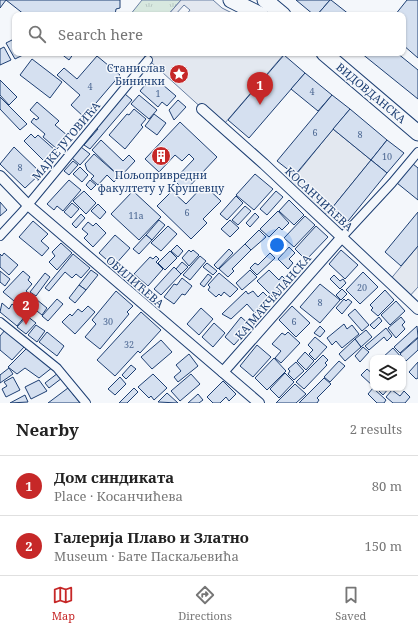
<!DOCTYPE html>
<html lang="en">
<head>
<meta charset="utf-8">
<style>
	:root { --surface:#fff; --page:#f2f2f2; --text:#222; --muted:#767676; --line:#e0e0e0; --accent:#c62828 }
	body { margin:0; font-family:"Noto Serif",serif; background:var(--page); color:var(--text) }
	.controls { position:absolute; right:12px; bottom:12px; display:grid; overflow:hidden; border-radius:8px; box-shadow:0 1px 3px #0004 }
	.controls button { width:36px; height:36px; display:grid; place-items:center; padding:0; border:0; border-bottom:1px solid var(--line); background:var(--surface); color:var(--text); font:20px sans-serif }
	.you { position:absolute; left:277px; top:245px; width:14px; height:14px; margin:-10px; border:3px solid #fff; border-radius:50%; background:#1a73e8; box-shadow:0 0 0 6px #1a73e833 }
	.badge { display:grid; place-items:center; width:26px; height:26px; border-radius:50%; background:var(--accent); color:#fff; font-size:13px; font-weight:700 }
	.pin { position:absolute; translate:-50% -33px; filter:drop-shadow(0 1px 2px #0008) }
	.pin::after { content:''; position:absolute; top:21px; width:14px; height:12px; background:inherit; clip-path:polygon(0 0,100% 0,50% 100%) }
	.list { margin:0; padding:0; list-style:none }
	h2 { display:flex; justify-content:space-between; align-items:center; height:52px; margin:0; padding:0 16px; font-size:17px }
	h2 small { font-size:13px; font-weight:400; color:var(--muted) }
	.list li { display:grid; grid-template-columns:26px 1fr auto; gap:12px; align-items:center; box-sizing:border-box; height:60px; padding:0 16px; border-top:1px solid var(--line) }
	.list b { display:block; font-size:15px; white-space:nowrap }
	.list p { margin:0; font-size:13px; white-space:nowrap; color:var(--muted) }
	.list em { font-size:13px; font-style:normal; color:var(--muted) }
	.icon { flex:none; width:22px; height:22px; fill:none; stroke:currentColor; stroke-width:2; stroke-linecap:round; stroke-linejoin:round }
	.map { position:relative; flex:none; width:418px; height:403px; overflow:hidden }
	.search { position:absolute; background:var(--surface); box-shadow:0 1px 3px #0004; left:12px; right:12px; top:12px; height:44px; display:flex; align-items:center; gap:10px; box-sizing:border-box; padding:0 14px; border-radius:8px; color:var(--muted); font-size:15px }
	.sheet { height:172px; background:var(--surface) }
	nav { display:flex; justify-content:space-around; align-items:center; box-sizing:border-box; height:56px; border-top:1px solid var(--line); background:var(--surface); font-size:11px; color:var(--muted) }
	nav a { display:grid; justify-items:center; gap:2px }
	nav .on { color:var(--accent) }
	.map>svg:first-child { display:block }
	.park { fill:url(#park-tufts); stroke:#687fa3 }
	.parking { fill:#e3e8f0; stroke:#687fa3 }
	.building { fill:#d5e0f0; stroke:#1d3f73 }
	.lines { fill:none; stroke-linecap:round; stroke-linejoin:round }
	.pedestrian-casing { stroke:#1d3f73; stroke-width:10 }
	.minor-casing { stroke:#1d3f73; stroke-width:12 }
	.secondary-casing { stroke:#1d3f73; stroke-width:17 }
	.pedestrian { stroke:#f4f7fb; stroke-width:8 }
	.minor { stroke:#f4f7fb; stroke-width:10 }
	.secondary { stroke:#f4f7fb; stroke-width:15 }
	.labels { text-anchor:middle; stroke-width:3; stroke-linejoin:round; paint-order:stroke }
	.number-label { font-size:9px; fill:#4b6792 }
	.poi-label { font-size:11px; fill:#1d3f73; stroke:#f4f7fb; text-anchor:end }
	.street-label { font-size:11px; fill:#1d3f73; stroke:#f4f7fb }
</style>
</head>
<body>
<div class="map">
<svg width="418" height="403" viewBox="0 0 418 403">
	<defs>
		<pattern id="park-tufts" width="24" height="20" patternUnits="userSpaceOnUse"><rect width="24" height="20" fill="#d7e8df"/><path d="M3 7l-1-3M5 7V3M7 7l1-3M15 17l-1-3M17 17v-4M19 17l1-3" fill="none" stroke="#b8c8c3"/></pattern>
	</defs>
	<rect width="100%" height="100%" fill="#f4f7fb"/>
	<!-- park -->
	<polygon class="park" points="142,0 181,0 168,15 130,15"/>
	<!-- parking -->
	<g class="parking">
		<polygon points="181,0 213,0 222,8 236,15 186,15 190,10 184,5 175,15 168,15"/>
		<polygon points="141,53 285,53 225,123 208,108 205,111"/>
		<polygon points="333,129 371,160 332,208 321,218 287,186"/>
		<polygon points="418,246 418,287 407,299 389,281"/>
	</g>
	<!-- building -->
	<g class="building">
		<polygon points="0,0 120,0 120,8 116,9 115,15 25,15 6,0 0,8"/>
		<polygon points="296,0 330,0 317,15 314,15"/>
		<polygon points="330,0 331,0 350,15 317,15"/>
		<polygon points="407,0 418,0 418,58 403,45 403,15 395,15"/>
		<polygon points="14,39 15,53 22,53 23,55 15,59 6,43"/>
		<polygon points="4,47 11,60 0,65 0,49"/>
		<polygon points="60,53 74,53 69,60"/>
		<polygon points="361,53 397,53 418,70 418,99"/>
		<polygon points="284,55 305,73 249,138 228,120"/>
		<polygon points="97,56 120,75 84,117 71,105 80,95 57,75 64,68 77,79"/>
		<polygon points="32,59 62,82 50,98 20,75"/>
		<polygon points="305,73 332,95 318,111 291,89"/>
		<polygon points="150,79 156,79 176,96 167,106 162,102 158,107 140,91"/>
		<polygon points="0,80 17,97 9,105 0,95"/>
		<polygon points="125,94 132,100 90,149 84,145 98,129 96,127"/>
		<polygon points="139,95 157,110 149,119 131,104"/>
		<polygon points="332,95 350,109 295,175 277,161"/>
		<polygon points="0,97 27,124 20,130 0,109"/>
		<polygon points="178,100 186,107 174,120 169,110"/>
		<polygon points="37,102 59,121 55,125 68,136 57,149 43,137 45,134 31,122 34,118 36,120 39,118 30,110"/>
		<polygon points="134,109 146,119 141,125 143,127 125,149 109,135 127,114 129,115"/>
		<polygon points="350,109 387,140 371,160 333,129"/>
		<polygon points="154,114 166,123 157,135 145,126"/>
		<polygon points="180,122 217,157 185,191 174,180 194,159 189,154 182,161 175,155 159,172 145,159"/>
		<polygon points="31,134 35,138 38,135 56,151 45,162 24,141"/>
		<polygon points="101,140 123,161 129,155 135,161 120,177 92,150"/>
		<polygon points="387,140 404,153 387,173 371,160"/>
		<polygon points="14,147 41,173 25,188 0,164"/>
		<polygon points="81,147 90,154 80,165 72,158"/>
		<polygon points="94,154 119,176 114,182 107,175 98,185 91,179 94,176 87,170 85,164"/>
		<polygon points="371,160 387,173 348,221 332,208"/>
		<polygon points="73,161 78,165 69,175 64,171"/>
		<polygon points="413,164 418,168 418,200 397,183"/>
		<polygon points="80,167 88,175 82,182 73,174"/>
		<polygon points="255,174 273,189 254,210 236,195"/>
		<polygon points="69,180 81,190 63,211 57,206 54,210 47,204"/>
		<polygon points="90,180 96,185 91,190 86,185"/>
		<polygon points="204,185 221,201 203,219 207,223 191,239 157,206 172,191 186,204"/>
		<polygon points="84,191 96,203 86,214 73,201"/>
		<polygon points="133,191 161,217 139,240 111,214"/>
		<polygon points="276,191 283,197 267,215 260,209"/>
		<polygon points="236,196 243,203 227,220 220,214"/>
		<polygon points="289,200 304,215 294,225 279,211"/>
		<polygon points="0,202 7,210 0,216"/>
		<polygon points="72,203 79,209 71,218 64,212"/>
		<polygon points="98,204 106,212 100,219 91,211"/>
		<polygon points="245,206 251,211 238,225 232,220"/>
		<polygon points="278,211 289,223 282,230 279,227 269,237 260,229"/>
		<polygon points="418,212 418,246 401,266 385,252"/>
		<polygon points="255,213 259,217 250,227 246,223"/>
		<polygon points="81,214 85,218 76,228 72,224"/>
		<polygon points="305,216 315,225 294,247 284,238"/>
		<polygon points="159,220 165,225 152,240 146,235"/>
		<polygon points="230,220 239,228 230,237 221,229"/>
		<polygon points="33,221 48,234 41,241 49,248 42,256 19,237"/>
		<polygon points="88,222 93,226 96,223 106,233 93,247 84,238 88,234 82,229"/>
		<polygon points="168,226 177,234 161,251 151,243"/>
		<polygon points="316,226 328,237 306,260 295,249"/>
		<polygon points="259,230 266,237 251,250 245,244"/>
		<polygon points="115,235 130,248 114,266 99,253"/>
		<polygon points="146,235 152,240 139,254 133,249"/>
		<polygon points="61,243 72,253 57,270 49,262 55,256 52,252"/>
		<polygon points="245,244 251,250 232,269 234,271 228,277 219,269"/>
		<polygon points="177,245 183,251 178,257 171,251"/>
		<polygon points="289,247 295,253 289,259 293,263 288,269 278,259"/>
		<polygon points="229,249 233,253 218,269 214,265"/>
		<polygon points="189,250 191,252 193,250 199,255 189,266 182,258"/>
		<polygon points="341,250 358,265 345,279 329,264"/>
		<polygon points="170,251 177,258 165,270 158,263"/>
		<polygon points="4,253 18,265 9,275 0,267 0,254 2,256"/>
		<polygon points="270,253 275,258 257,275 250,268 255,263 258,265"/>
		<polygon points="73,254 90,268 81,278 76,274 72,278 65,272 49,291 45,288"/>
		<polygon points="156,256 159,259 156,262 163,269 148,286 134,274 150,257 153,259"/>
		<polygon points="200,256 206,261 190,280 183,275"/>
		<polygon points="182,262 188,267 181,274 176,269"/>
		<polygon points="207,263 217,271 213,275 203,267"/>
		<polygon points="174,267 181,274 161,295 154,289"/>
		<polygon points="91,270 98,275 86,290 79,285"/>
		<polygon points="250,270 257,277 242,290 236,283"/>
		<polygon points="269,270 279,280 282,276 288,282 273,297 257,281"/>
		<polygon points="0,271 10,279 5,286 0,282"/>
		<polygon points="23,271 30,277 28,280 32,284 26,291 47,308 42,315 18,296 14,301 3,292"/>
		<polygon points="363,272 378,287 360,304 346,290"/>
		<polygon points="45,273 50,277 36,296 30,292"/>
		<polygon points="219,273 238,289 230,297 224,292 221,296 219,294 216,297 208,290 210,287 208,285"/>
		<polygon points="208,274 212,277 204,287 200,284"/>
		<polygon points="334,275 340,281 343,279 346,283 340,289 330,279"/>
		<polygon points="182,278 192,286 185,295 182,294 174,304 164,297 174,284 177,285"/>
		<polygon points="320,284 340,300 320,323 300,307"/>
		<polygon points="79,285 86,290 75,303 69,298"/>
		<polygon points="342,289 347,294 341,300 336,295"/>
		<polygon points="385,290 394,300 378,316 371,310 373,308 370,305"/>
		<polygon points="116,291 133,306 127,312 129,314 100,349 85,337 96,324 92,320"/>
		<polygon points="246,291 248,294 253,291 258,297 263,292 270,299 255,313 247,304 231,319 222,314"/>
		<polygon points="57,299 63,304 48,321 42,316"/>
		<polygon points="344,299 346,301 348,299 352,302 342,314 336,308"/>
		<polygon points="396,301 405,311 390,325 381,315"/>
		<polygon points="2,303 9,309 12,304 26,315 17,326 0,312"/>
		<polygon points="88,306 95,312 75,334 62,322 70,314 72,316 78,309 82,312"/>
		<polygon points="292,306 310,323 296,337 279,320"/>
		<polygon points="201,308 213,319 199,335 187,324"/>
		<polygon points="355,309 369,325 362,331 348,315"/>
		<polygon points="141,312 161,330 140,353 138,351 115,376 97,360"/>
		<polygon points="27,316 36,323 26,334 17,327"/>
		<polygon points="241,317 251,326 234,345 225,337"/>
		<polygon points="379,317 382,321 374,329 370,325"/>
		<polygon points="401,317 405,322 402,325 405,329 396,338 388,328"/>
		<polygon points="214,323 225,333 213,347 202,337"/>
		<polygon points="344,324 347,329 352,325 359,334 342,348 336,341 332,345 327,338"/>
		<polygon points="36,325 45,331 37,342 28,335"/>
		<polygon points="320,326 325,331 320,337 314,333"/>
		<polygon points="417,326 418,337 400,353 394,347"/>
		<polygon points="386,328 392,336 387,341 384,337 369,350 365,346"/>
		<polygon points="5,330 24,347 12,360 0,350 0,336"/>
		<polygon points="366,330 372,337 361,347 355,339"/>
		<polygon points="47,332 64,346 57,356 39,342"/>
		<polygon points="288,332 300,343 281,363 275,358 281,351 272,344 282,333 285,335"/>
		<polygon points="315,337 327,347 315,360 309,354 313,350 308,345"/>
		<polygon points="418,338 418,350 406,361 400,354"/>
		<polygon points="355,339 361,347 345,361 339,354"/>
		<polygon points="161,340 172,352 152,369 141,357"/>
		<polygon points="257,345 271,357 253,377 240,366"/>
		<polygon points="28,347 53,367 39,378 25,368 17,374 8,367"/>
		<polygon points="363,347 369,352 360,362 355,356"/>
		<polygon points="393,348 402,358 382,358"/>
		<polygon points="305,352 314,361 306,370 297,361"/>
		<polygon points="189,354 198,366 178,382 174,377 181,371 176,365"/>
		<polygon points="323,355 328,360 325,363 327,365 304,389 296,382"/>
		<polygon points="274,358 286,371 267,390 255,378"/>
		<polygon points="339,361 345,366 330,382 324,377"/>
		<polygon points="296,362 304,371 294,380 288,374 290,371 288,369"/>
		<polygon points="418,362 418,378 416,379 409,372"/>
		<polygon points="131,365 136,369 126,379 122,375"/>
		<polygon points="9,368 13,374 0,383 0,375"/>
		<polygon points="367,369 373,374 373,386 361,375"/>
		<polygon points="58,373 62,378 49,388 45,383"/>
		<polygon points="285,373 294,382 279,398 270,389"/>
		<polygon points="153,374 167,388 154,400 151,396 149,398 138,387"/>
		<polygon points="191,374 200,384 180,401 171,391"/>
		<polygon points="13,377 20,390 6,397 2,389 7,386 4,382"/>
		<polygon points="120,377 126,384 115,395 108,389"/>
		<polygon points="324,378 331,384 317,398 319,400 317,403 299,403"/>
		<polygon points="39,380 47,391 31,399 25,387"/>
		<polygon points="223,381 236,394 229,401 226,397 220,403 213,403 207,397"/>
		<polygon points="295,384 306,394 296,403 276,403"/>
		<polygon points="68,388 80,403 48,403"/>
		<polygon points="134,388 138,392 127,403 119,403"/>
		<polygon points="373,388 386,400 384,403 377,403 368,394"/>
		<polygon points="376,388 389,388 383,395"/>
		<polygon points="392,390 400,396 404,391 410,397 405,403 393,403 386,397"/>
		<polygon points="167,393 178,403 158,402"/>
		<polygon points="198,394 203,400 199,403 188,403"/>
		<polygon points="25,395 28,402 10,403"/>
	</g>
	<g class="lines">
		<!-- pedestrian casing -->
		<g class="pedestrian-casing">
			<g id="pedestrian">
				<polyline points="0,236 23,211 148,60"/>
				<polyline points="342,237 392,183 418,152"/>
				<polyline points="0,322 57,368 86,403"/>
			</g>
		</g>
		<!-- minor casing -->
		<g class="minor-casing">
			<g id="minor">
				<polyline points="202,109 264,164 418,309"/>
				<polyline points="0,176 28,205 259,403"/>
				<polyline points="223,372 342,237"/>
			</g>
		</g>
		<!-- secondary casing -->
		<g class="secondary-casing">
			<g id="secondary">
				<polyline points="231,0 261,15"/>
				<polyline points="265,0 283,15"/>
				<polyline points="324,53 418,133"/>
			</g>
		</g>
		<!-- pedestrian -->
		<use href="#pedestrian" class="pedestrian"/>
		<!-- minor -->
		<use href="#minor" class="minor"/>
		<!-- secondary -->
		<use href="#secondary" class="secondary"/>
	</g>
	<!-- icons -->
	<defs>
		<g id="sight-disc" transform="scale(1)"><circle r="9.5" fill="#c62828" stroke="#f4f7fb"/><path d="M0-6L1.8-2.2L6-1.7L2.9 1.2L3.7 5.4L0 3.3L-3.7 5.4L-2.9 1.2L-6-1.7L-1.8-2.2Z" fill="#fff"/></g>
		<g id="building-disc" transform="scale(1)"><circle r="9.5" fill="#c62828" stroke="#f4f7fb"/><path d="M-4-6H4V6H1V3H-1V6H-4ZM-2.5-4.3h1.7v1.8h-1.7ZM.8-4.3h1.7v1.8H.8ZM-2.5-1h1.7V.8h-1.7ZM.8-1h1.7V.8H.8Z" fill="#fff"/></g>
	</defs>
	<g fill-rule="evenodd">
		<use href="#sight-disc" x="179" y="74"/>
		<use href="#building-disc" x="161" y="156"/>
	</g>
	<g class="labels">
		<!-- number labels -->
		<g class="number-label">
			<text x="90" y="90">4</text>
			<text x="312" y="95">4</text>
			<text x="158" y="97">1</text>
			<text x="315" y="136">6</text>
			<text x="360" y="138">8</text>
			<text x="387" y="160">10</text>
			<text x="20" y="171">8</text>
			<text x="187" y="216">6</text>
			<text x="136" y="219">11a</text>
			<text x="362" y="291">20</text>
			<text x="320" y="306">8</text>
			<text x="108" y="325">30</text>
			<text x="294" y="325">6</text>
			<text x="129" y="348">32</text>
		</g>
		<!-- poi labels -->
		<g class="poi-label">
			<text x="165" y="72">Станислав<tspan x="165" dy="13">Бинички</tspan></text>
			<text x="161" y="179" text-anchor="middle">Пољопривредни<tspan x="161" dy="13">факултету у Крушевцу</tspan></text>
		</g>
		<!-- street labels -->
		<g class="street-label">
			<text transform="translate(371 93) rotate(40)" y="4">ВИДОВДАНСКА</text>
			<text transform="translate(66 141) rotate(-50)" y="4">МАЈКЕ ЈУГОВИЋА</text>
			<text transform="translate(319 199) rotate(43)" y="4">КОСАНЧИЋЕВА</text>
			<text transform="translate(135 282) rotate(41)" y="4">ОБИЛИЋЕВА</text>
			<text transform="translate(273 297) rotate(-49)" y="4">КАЈМАКЧАЛАНСКА</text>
		</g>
	</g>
</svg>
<div class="controls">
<button><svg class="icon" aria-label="layers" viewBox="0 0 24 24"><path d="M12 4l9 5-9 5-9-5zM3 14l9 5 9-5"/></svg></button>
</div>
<div class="you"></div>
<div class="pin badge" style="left:260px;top:105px">1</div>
<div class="pin badge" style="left:26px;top:325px">2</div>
<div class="search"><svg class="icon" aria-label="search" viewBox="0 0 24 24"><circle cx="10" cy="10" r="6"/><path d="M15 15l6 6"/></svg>Search here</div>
</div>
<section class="sheet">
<h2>Nearby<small>2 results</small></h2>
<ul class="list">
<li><span class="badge">1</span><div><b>Дом синдиката</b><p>Place · Косанчићева</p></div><em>80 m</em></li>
<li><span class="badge">2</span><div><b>Галерија Плаво и Златно</b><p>Museum · Бате Паскаљевића</p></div><em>150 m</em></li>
</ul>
</section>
<nav>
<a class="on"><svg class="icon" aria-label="map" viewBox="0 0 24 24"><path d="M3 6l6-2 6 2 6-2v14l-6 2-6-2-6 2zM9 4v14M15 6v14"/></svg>Map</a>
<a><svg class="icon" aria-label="directions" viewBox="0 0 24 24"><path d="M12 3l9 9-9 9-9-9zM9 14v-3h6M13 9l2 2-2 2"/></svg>Directions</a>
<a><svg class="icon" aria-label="saved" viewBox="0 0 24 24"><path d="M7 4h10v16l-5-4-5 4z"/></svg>Saved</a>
</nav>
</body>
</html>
